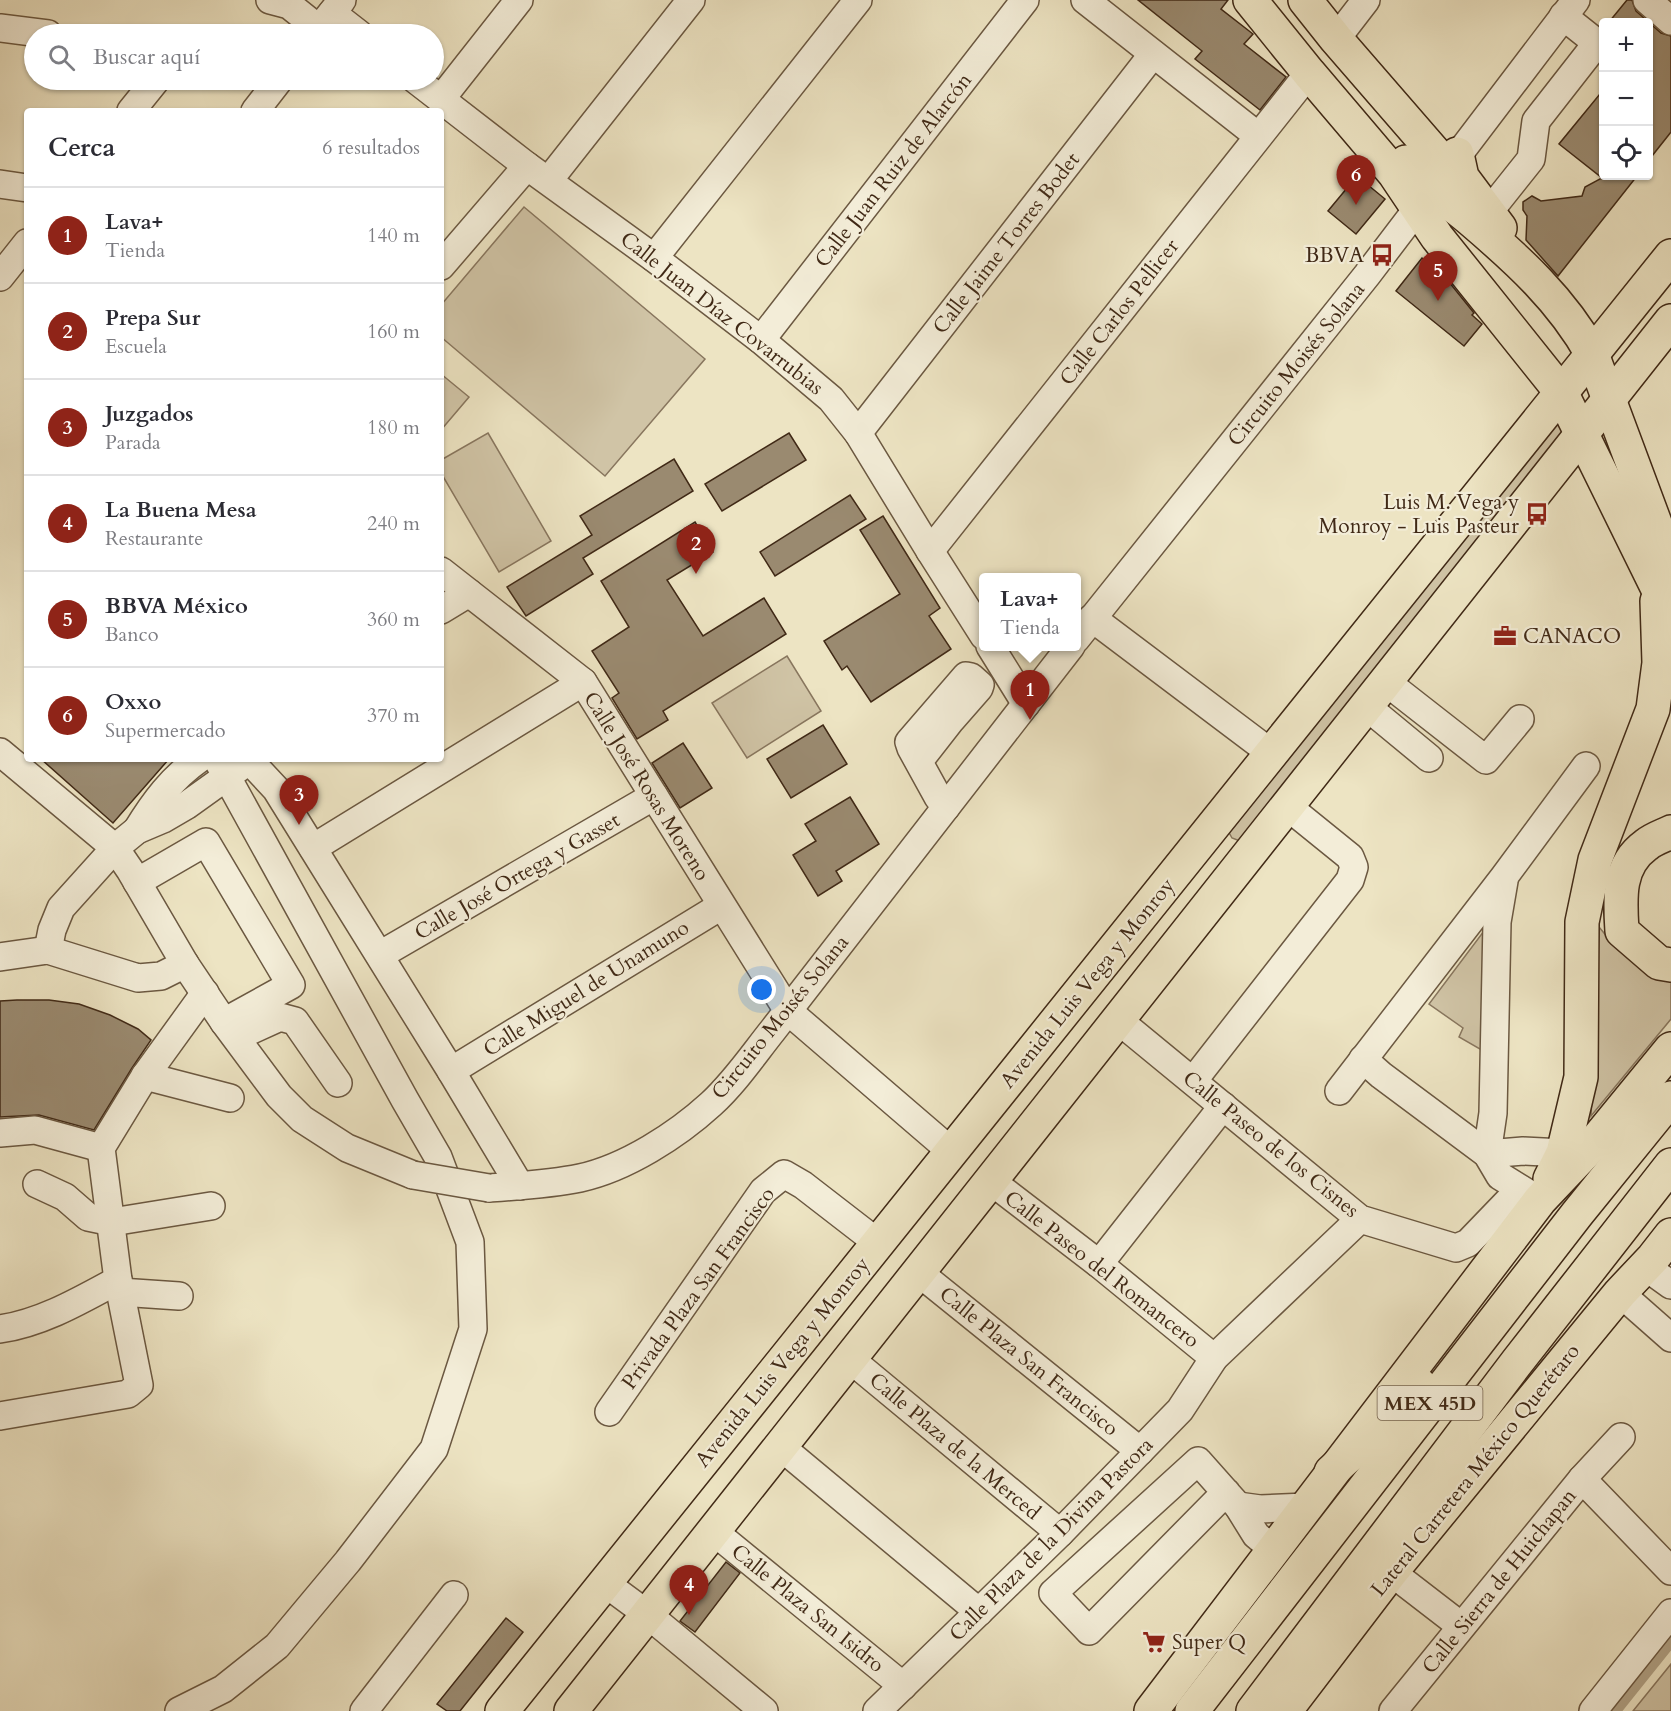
<!DOCTYPE html>
<html lang="es">
<head>
<meta charset="utf-8">
<style>
	:root { --surface:#fff; --page:#f7f7f7; --text:#2b2b33; --muted:#7c7c81; --line:#e1e1e2; --accent:#8f2418 }
	body { margin:0; font-family:Cardo,serif; background:var(--page); color:var(--text) }
	.controls { position:absolute; right:18px; top:18px; display:grid; overflow:hidden; border-radius:6px; box-shadow:0 2px 4px #0004 }
	.controls button { width:54px; height:54px; display:grid; place-items:center; padding:0; border:0; border-bottom:2px solid var(--line); background:var(--surface); color:var(--text); font:30px sans-serif }
	.you { position:absolute; left:762px; top:990px; width:21px; height:21px; margin:-15px; border:4px solid #fff; border-radius:50%; background:#1a73e8; box-shadow:0 0 0 9px #1a73e833 }
	.badge { display:grid; place-items:center; width:39px; height:39px; border-radius:50%; background:var(--accent); color:#fff; font-size:20px; font-weight:700 }
	.pin { position:absolute; translate:-50% -50px; filter:drop-shadow(0 2px 3px #0008) }
	.pin::after { content:''; position:absolute; top:32px; width:21px; height:18px; background:inherit; clip-path:polygon(0 0,100% 0,50% 100%) }
	.popup { position:absolute; left:979px; top:573px; width:102px; height:78px; box-sizing:border-box; display:grid; place-content:center; border-radius:6px; background:var(--surface); filter:drop-shadow(0 2px 4px #0005); font-size:20px; white-space:nowrap; color:var(--muted) }
	.popup b { font-size:22px; color:var(--text) }
	.popup::after { content:''; position:absolute; left:50%; top:100%; margin-left:-12px; border:12px solid transparent; border-top-color:var(--surface) }
	.list { margin:0; padding:0; list-style:none }
	h2 { display:flex; justify-content:space-between; align-items:center; height:78px; margin:0; padding:0 24px; font-size:26px }
	h2 small { font-size:20px; font-weight:400; color:var(--muted) }
	.list li { display:grid; grid-template-columns:39px 1fr auto; gap:18px; align-items:center; box-sizing:border-box; height:96px; padding:0 24px; border-top:2px solid var(--line) }
	.list b { display:block; font-size:22px; white-space:nowrap }
	.list p { margin:0; font-size:20px; white-space:nowrap; color:var(--muted) }
	.list em { font-size:20px; font-style:normal; color:var(--muted) }
	.icon { flex:none; width:33px; height:33px; fill:none; stroke:currentColor; stroke-width:2; stroke-linecap:round; stroke-linejoin:round }
	.map { position:relative; flex:none; width:1671px; height:1711px; overflow:hidden }
	.search { position:absolute; background:var(--surface); box-shadow:0 2px 4px #0004; left:24px; top:24px; width:420px; height:66px; display:flex; align-items:center; gap:15px; box-sizing:border-box; padding:0 21px; border-radius:33px; color:var(--muted); font-size:22px }
	.panel { position:absolute; background:var(--surface); box-shadow:0 2px 4px #0004; left:24px; top:108px; width:420px; height:654px; border-radius:6px }
	.map>svg:first-child { display:block }
	.green { fill:#d0c4a6; stroke:#88765e; stroke-width:1.5 }
	.lines { fill:none; stroke-linecap:round; stroke-linejoin:round }
	.canal { stroke:#b2a488; stroke-width:18 }
	.building { fill:#9a8a70; stroke:#402916; stroke-width:1.5 }
	.minor-casing { stroke:#6b5841; stroke-width:30 }
	.major-casing { stroke:#402916; stroke-width:36 }
	.highway-casing { stroke:#402916; stroke-width:36 }
	.minor { stroke:#f3edd8; stroke-width:27 }
	.major { stroke:#ede4c3; stroke-width:33 }
	.highway { stroke:#ede4c3; stroke-width:33 }
	.minor-bridge-casing { stroke:#6b5841; stroke-width:30; stroke-linecap:butt }
	.minor-bridge { stroke:#f3edd8; stroke-width:27 }
	.labels { text-anchor:middle; stroke-width:4.5; stroke-linejoin:round; paint-order:stroke }
	.shield { fill:#f3edd8; stroke:#766450; stroke-width:1.5 }
	.shield-label { font-size:20px; font-weight:bold; fill:#402916 }
	.street-label { font-size:21px; fill:#402916; stroke:#f3edd8 }
	.poi-label { font-size:21px; fill:#402916; stroke:#f3edd8; text-anchor:end }
</style>
</head>
<body>
<div class="map">
<svg width="1671" height="1711" viewBox="0 0 1671 1711">
	<rect width="100%" height="100%" fill="#ede4c3"/>
	<filter id="stains"><feTurbulence type="fractalNoise" baseFrequency=".00333" numOctaves="4"/><feColorMatrix values="0 0 0 0 .2 0 0 0 0 .09 0 0 0 0 .02 0 0 0 .5 -.17"/></filter>
	<radialGradient id="worn" r=".72"><stop offset=".6" stop-color="#630" stop-opacity="0"/><stop offset="1" stop-color="#630" stop-opacity=".3"/></radialGradient>
	<!-- green -->
	<g class="green">
		<polygon points="524,207 705,359 605,476 441,337 441,305"/>
		<polygon points="441,374 469,397 441,430"/>
		<polygon points="1554,415 1572,420 1240,841 1232,838 1227,829"/>
		<polygon points="488,433 551,541 499,572 441,473 441,460"/>
		<polygon points="787,656 821,711 747,758 712,703"/>
		<polygon points="1493,919 1492,1056 1459,1037 1463,1028 1429,1004"/>
		<polygon points="1599,927 1618,950 1642,965 1671,976 1671,1019 1591,1116"/>
		<polygon points="1671,1664 1671,1711 1633,1711"/>
	</g>
	<g class="lines">
		<!-- canal -->
		<polyline class="canal" points="1611,1711 1671,1636"/>
	</g>
	<!-- building -->
	<g class="building">
		<polygon points="1138,0 1228,0 1221,9 1253,34 1244,44 1286,77 1260,110 1195,59 1202,51"/>
		<polygon points="1627,0 1632,0 1636,11 1661,33 1671,36 1671,132 1648,161 1648,22 1609,22"/>
		<polygon points="1604,89 1604,176 1637,176 1558,276 1526,240 1527,216 1523,210 1523,202 1532,196 1541,201 1582,196 1585,187 1602,178 1559,144"/>
		<polygon points="1357,176 1385,199 1356,234 1328,211"/>
		<polygon points="1422,258 1445,277 1474,313 1472,315 1482,324 1464,346 1396,291"/>
		<polygon points="789,433 806,460 722,511 705,484"/>
		<polygon points="674,459 693,491 583,558 593,574 526,616 507,587 592,535 580,516"/>
		<polygon points="850,495 866,519 775,576 760,552"/>
		<polygon points="883,516 940,608 929,616 951,649 871,702 847,666 842,670 824,641 900,594 860,530"/>
		<polygon points="695,522 713,552 667,580 703,636 764,598 786,634 663,711 668,720 637,739 612,698 619,693 592,651 629,627 601,581"/>
		<polygon points="823,725 847,764 791,798 767,759"/>
		<polygon points="683,743 712,788 680,808 652,763"/>
		<polygon points="41,759 169,759 113,823"/>
		<polygon points="850,797 879,844 836,871 842,881 818,896 793,855 816,841 805,824"/>
		<polygon points="17,1000 49,1000 79,1004 110,1015 138,1029 151,1040 132,1068 94,1130 39,1115 0,1117 0,1001"/>
		<polygon points="726,1562 740,1573 695,1632 680,1621"/>
		<polygon points="506,1618 523,1632 460,1711 447,1711 437,1704"/>
	</g>
	<g class="lines">
		<!-- minor casing -->
		<g class="minor-casing">
			<g id="minor">
				<polyline points="270,0 289,5 319,29"/>
				<polyline points="1085,0 1258,136"/>
				<polyline points="1647,0 1671,21"/>
				<polyline points="332,13 359,34"/>
				<polyline points="0,28 48,34"/>
				<polyline points="315,34 342,0"/>
				<polyline points="1336,39 1366,0"/>
				<polyline points="416,80 527,166 654,258 761,340 831,399 858,433 930,551 984,636"/>
				<polyline points="441,99 519,0"/>
				<polyline points="131,111 156,80"/>
				<polyline points="255,111 279,80"/>
				<polyline points="549,180 691,0"/>
				<polyline points="0,184 27,188"/>
				<polyline points="1488,213 1531,159 1536,121 1597,43 1563,16"/>
				<polyline points="654,258 858,0"/>
				<polyline points="441,266 527,166"/>
				<polyline points="0,277 27,243"/>
				<polyline points="761,340 1025,0"/>
				<polyline points="858,433 1153,54"/>
				<polyline points="930,551 1309,73"/>
				<polyline points="441,571 583,682 788,1011 952,1152"/>
				<polyline points="441,610 469,593"/>
				<polyline points="1092,618 1271,753"/>
				<polyline points="1076,639 1367,275 1576,0"/>
				<polyline points="990,646 1026,704"/>
				<polyline points="1385,681 1486,760 1520,719"/>
				<polyline points="1366,706 1429,758"/>
				<polyline points="0,752 115,848 130,870 185,964 224,1022 279,1096 302,1119 347,1148 413,1175"/>
				<polyline points="248,759 276,789 451,1071 520,1186"/>
				<polyline points="919,761 951,720 979,688 980,685 971,677 966,676 909,742 911,748 938,797 946,807"/>
				<path d="M137,830c17,-28 35,-52 62,-71"/>
				<polyline points="313,848 583,682"/>
				<polyline points="137,882 206,842 291,985 224,1022"/>
				<polyline points="48,950 52,930 61,908 115,848 137,830 163,819 187,805 240,767"/>
				<polyline points="380,955 654,796"/>
				<polyline points="0,957 48,950 138,978 161,976 185,964"/>
				<polyline points="1118,1020 1360,1219 1456,1248 1468,1243 1520,1189"/>
				<polyline points="236,1037 280,1017 295,1021 338,1083"/>
				<polyline points="1363,1059 1381,1075 1487,1154 1500,1176 1534,1197"/>
				<polyline points="451,1071 721,906"/>
				<polyline points="145,1076 230,1098"/>
				<polyline points="1193,1081 1350,880 1354,867 1350,857 1287,806"/>
				<polyline points="1339,1091 1504,877 1586,766"/>
				<polyline points="0,1133 35,1130 101,1148"/>
				<polyline points="1487,1154 1493,1113 1497,922 1504,881"/>
				<polyline points="1487,1154 1523,1151 1563,1153"/>
				<polyline points="991,1181 1099,1264 1214,1358"/>
				<polyline points="37,1184 65,1197 88,1217 112,1222 211,1206"/>
				<path d="M489,1188c30,-2 62,-4 91,-10 46,-10 97,-43 131,-74 24,-22 42,-49 62,-74l298,-384"/>
				<polyline points="1099,1264 1223,1106"/>
				<polyline points="1646,1267 1671,1285"/>
				<polyline points="918,1272 1140,1451"/>
				<polyline points="120,1292 179,1296"/>
				<polyline points="1620,1293 1671,1338"/>
				<path d="M0,1329c42,-6 81,-29 118,-49"/>
				<polyline points="850,1359 1060,1533"/>
				<polyline points="609,1412 763,1191 784,1174 803,1185 878,1243"/>
				<polyline points="0,1416 128,1394 139,1385 118,1280 101,1148 145,1076 205,993"/>
				<polyline points="781,1447 979,1612"/>
				<polyline points="1582,1479 1671,1571"/>
				<polyline points="1226,1492 1089,1631 1053,1593 1198,1461 1238,1506 1256,1535 1274,1550"/>
				<polyline points="1238,1506 1260,1509 1306,1507"/>
				<polyline points="713,1531 903,1686"/>
				<polyline points="1391,1572 1461,1626"/>
				<polyline points="605,1583 647,1614 764,1711"/>
				<polyline points="179,1711 223,1689 277,1646 348,1561 434,1449 473,1329 470,1242 438,1157 405,1100 217,759"/>
				<polyline points="364,1711 454,1595"/>
				<polyline points="877,1711 1060,1533 1180,1410 1214,1358 1360,1219"/>
				<polyline points="1393,1711 1582,1479 1621,1437"/>
				<polyline points="1593,1711 1671,1613"/>
			</g>
		</g>
		<!-- major casing -->
		<g class="major-casing">
			<g id="major">
				<polyline points="1250,0 1309,73 1394,173 1437,237 1561,392 1657,587 1671,626"/>
				<polyline points="1305,0 1336,39 1447,167"/>
				<polyline points="1457,154 1462,177 1500,228"/>
				<path d="M1406,162c18,24 43,39 65,58 47,40 91,80 121,134l79,212"/>
				<path d="M1671,832c-8,4 -18,7 -25,13 -29,21 -26,54 -24,86l37,32 12,2"/>
				<polyline points="1550,1179 1563,1153 1581,1077 1582,922 1595,860 1653,709 1659,663 1657,601"/>
				<polyline points="502,1711 1671,256"/>
				<polyline points="571,1711 1671,321"/>
				<polyline points="1151,1711 1540,1200 1594,1143 1671,1049"/>
				<polyline points="1285,1711 1391,1572 1620,1293 1653,1258 1671,1235"/>
			</g>
		</g>
		<!-- highway casing -->
		<g class="highway-casing">
			<g id="highway">
				<polyline points="1331,1472 1403,1406 1420,1385"/>
				<polyline points="1192,1711 1577,1214 1671,1098"/>
				<polyline points="1253,1711 1517,1362 1671,1165"/>
			</g>
		</g>
		<!-- minor -->
		<use href="#minor" class="minor"/>
		<!-- major -->
		<use href="#major" class="major"/>
		<!-- highway -->
		<use href="#highway" class="highway"/>
		<!-- minor-bridge casing -->
		<g class="minor-bridge-casing">
			<polyline id="minor-bridge" points="413,1175 489,1188"/>
		</g>
		<!-- minor-bridge -->
		<use href="#minor-bridge" class="minor-bridge"/>
	</g>
	<!-- icons -->
	<defs>
		<g id="bus-bare" transform="scale(1.8)"><path d="M-5-6H5V4H4V6H2V4H-2V6H-4V4H-5ZM-3.5-4V0h7V-4ZM-3.5 1.2v1.5H-2V1.2ZM2 1.2v1.5H3.5V1.2Z" fill="#8f2418" stroke="#f3edd8" stroke-width="2.5" paint-order="stroke"/></g>
		<g id="office-bare" transform="scale(1.8)"><path d="M-6-3h4V-5.5h4V-3h4V5H-6ZM-1-4.5V-3h2v-1.5ZM-6 0V1H6V0Z" fill="#8f2418" stroke="#f3edd8" stroke-width="2.5" paint-order="stroke"/></g>
		<g id="supermarket-bare" transform="scale(1.8)"><path d="M-6-5.5h2.5l.6 2H6L4.5 2H-2.5L-4.4-4H-6ZM-1.5 3.2a1.3 1.3 0 1 0 .1 0ZM3 3.2a1.3 1.3 0 1 0 .1 0Z" fill="#8f2418" stroke="#f3edd8" stroke-width="2.5" paint-order="stroke"/></g>
	</defs>
	<g fill-rule="evenodd">
		<use href="#bus-bare" x="1382" y="255"/>
		<use href="#bus-bare" x="1537" y="514"/>
		<use href="#office-bare" x="1505" y="636"/>
		<use href="#supermarket-bare" x="1154" y="1642"/>
	</g>
	<g class="labels">
		<!-- shield labels -->
		<rect class="shield" x="1377.5" y="1386" width="105" height="34" rx="4.5"/>
		<g class="shield-label">
			<text x="1430" y="1410">MEX 45D</text>
		</g>
		<!-- street labels -->
		<g class="street-label">
			<text transform="translate(893 170) rotate(-52)" y="7">Calle Juan Ruiz de Alarcón</text>
			<text transform="translate(1006 243) rotate(-52)" y="7">Calle Jaime Torres Bodet</text>
			<text transform="translate(1119 312) rotate(-52)" y="7">Calle Carlos Pellicer</text>
			<text transform="translate(722 313) rotate(38)" y="7">Calle Juan Díaz Covarrubias</text>
			<text transform="translate(1296 364) rotate(-51)" y="7">Circuito Moisés Solana</text>
			<text transform="translate(647 786) rotate(58)" y="7">Calle José Rosas Moreno</text>
			<text transform="translate(517 876) rotate(-30)" y="7">Calle José Ortega y Gasset</text>
			<text transform="translate(1087 983) rotate(-51)" y="7">Avenida Luis Vega y Monroy</text>
			<text transform="translate(586 988) rotate(-32)" y="7">Calle Miguel de Unamuno</text>
			<text transform="translate(780 1017) rotate(-51)" y="7">Circuito Moisés Solana</text>
			<text transform="translate(1271 1144) rotate(39)" y="7">Calle Paseo de los Cisnes</text>
			<text transform="translate(1102 1269) rotate(38)" y="7">Calle Paseo del Romancero</text>
			<text transform="translate(698 1288) rotate(-54)" y="7">Privada Plaza San Francisco</text>
			<text transform="translate(1029 1361) rotate(39)" y="7">Calle Plaza San Francisco</text>
			<text transform="translate(782 1362) rotate(-51)" y="7">Avenida Luis Vega y Monroy</text>
			<text transform="translate(955 1446) rotate(40)" y="7">Calle Plaza de la Merced</text>
			<text transform="translate(1475 1470) rotate(-51)" y="7">Lateral Carretera México Querétaro</text>
			<text transform="translate(1051 1539) rotate(-45)" y="7">Calle Plaza de la Divina Pastora</text>
			<text transform="translate(1499 1581) rotate(-51)" y="7">Calle Sierra de Huichapan</text>
			<text transform="translate(808 1608) rotate(39)" y="7">Calle Plaza San Isidro</text>
		</g>
		<!-- poi labels -->
		<g class="poi-label">
			<text x="1364" y="262">BBVA</text>
			<text x="1519" y="509">Luis M. Vega y<tspan x="1519" dy="24">Monroy - Luis Pasteur</tspan></text>
			<text x="1523" y="643" text-anchor="start">CANACO</text>
			<text x="1172" y="1649" text-anchor="start">Super Q</text>
		</g>
	</g>
	<rect width="100%" height="100%" filter="url(#stains)"/>
	<rect width="100%" height="100%" fill="url(#worn)"/>
</svg>
<div class="controls">
<button>+</button>
<button>−</button>
<button><svg class="icon" aria-label="locate" viewBox="0 0 24 24"><circle cx="12" cy="12" r="6"/><path d="M12 2v4M12 18v4M2 12h4M18 12h4"/></svg></button>
</div>
<div class="you"></div>
<div class="pin badge" style="left:1030px;top:720px">1</div>
<div class="popup"><b>Lava+</b>Tienda</div>
<div class="pin badge" style="left:696px;top:574px">2</div>
<div class="pin badge" style="left:299px;top:825px">3</div>
<div class="pin badge" style="left:689px;top:1615px">4</div>
<div class="pin badge" style="left:1438px;top:301px">5</div>
<div class="pin badge" style="left:1356px;top:205px">6</div>
<div class="search"><svg class="icon" aria-label="search" viewBox="0 0 24 24"><circle cx="10" cy="10" r="6"/><path d="M15 15l6 6"/></svg>Buscar aquí</div>
<section class="panel">
<h2>Cerca<small>6 resultados</small></h2>
<ul class="list">
<li><span class="badge">1</span><div><b>Lava+</b><p>Tienda</p></div><em>140 m</em></li>
<li><span class="badge">2</span><div><b>Prepa Sur</b><p>Escuela</p></div><em>160 m</em></li>
<li><span class="badge">3</span><div><b>Juzgados</b><p>Parada</p></div><em>180 m</em></li>
<li><span class="badge">4</span><div><b>La Buena Mesa</b><p>Restaurante</p></div><em>240 m</em></li>
<li><span class="badge">5</span><div><b>BBVA México</b><p>Banco</p></div><em>360 m</em></li>
<li><span class="badge">6</span><div><b>Oxxo</b><p>Supermercado</p></div><em>370 m</em></li>
</ul>
</section>
</div>
</body>
</html>
